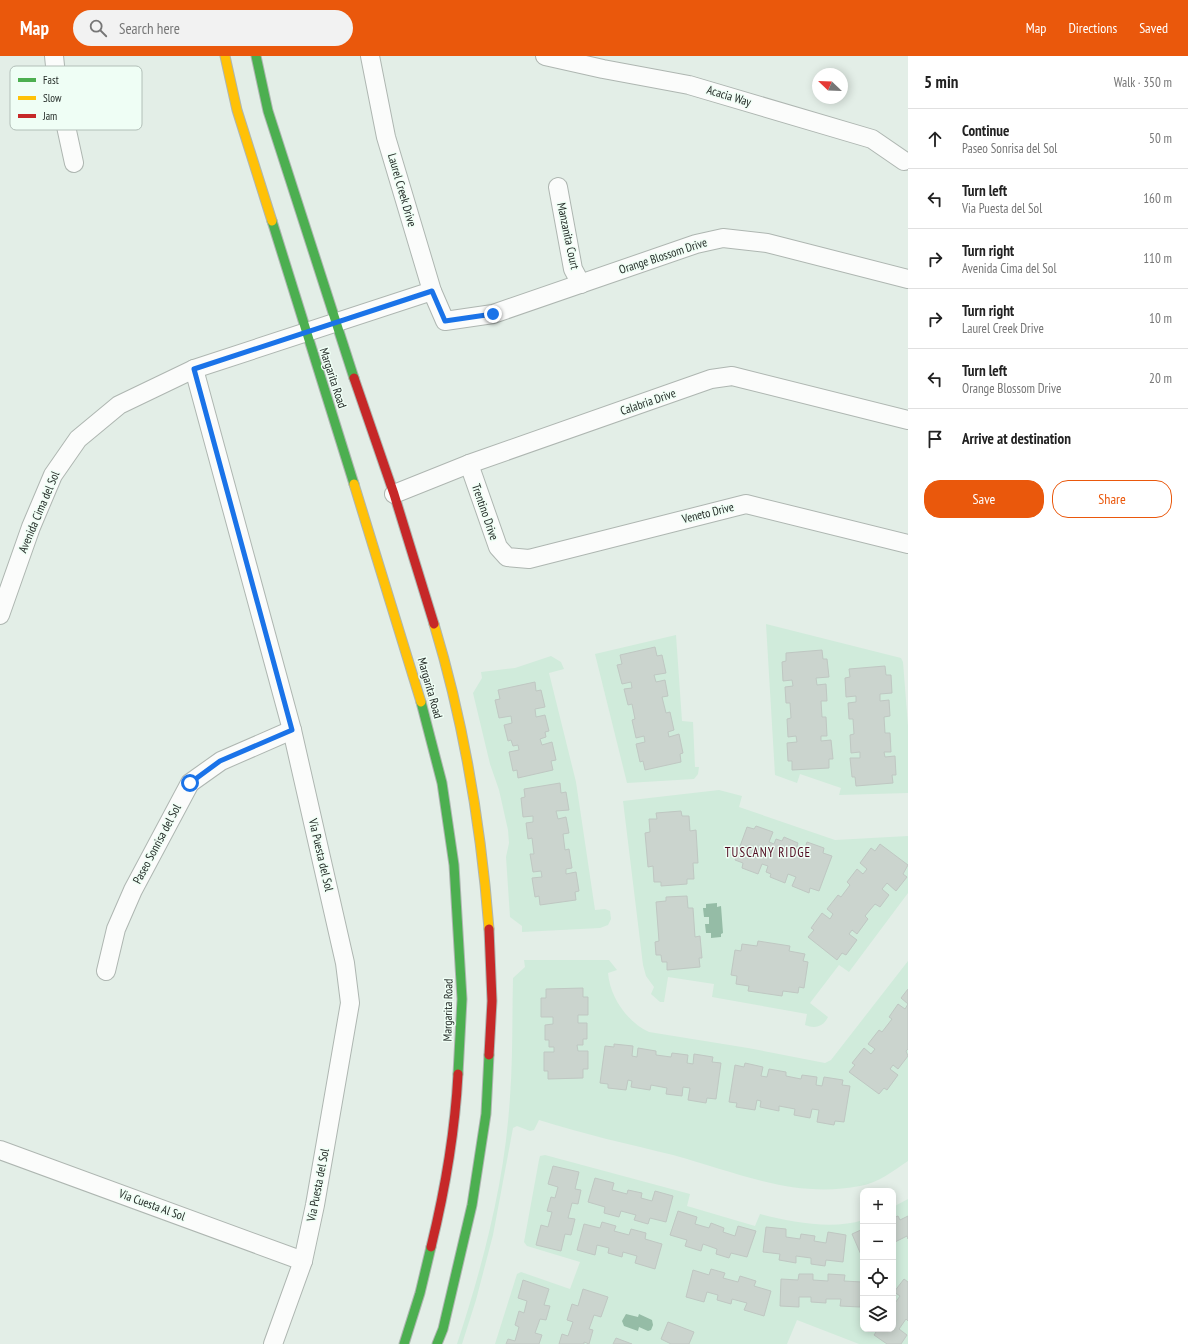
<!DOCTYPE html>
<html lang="en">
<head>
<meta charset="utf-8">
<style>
	:root { --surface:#fff; --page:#f2f2f2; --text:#222; --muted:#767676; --line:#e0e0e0; --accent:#ea580c }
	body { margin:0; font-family:"PT Sans Narrow",sans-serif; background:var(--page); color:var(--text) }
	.controls { position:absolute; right:12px; bottom:12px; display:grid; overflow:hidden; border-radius:8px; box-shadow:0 2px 10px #0003 }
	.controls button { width:36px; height:36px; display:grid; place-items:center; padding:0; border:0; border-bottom:1px solid var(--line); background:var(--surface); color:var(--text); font:20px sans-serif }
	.compass { position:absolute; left:812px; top:12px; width:36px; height:36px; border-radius:50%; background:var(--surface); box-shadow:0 2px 10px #0003; rotate:293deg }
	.stop { position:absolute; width:12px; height:12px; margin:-9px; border:3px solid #1a73e8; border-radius:50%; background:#fff }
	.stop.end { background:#1a73e8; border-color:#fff; box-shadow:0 1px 4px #0008 }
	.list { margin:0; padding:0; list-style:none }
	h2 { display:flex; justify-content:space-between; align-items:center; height:52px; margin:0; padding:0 16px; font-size:17px }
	h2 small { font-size:13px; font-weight:400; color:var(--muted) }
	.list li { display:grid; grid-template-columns:26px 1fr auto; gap:12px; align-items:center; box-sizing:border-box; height:60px; padding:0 16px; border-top:1px solid var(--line) }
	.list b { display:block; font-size:15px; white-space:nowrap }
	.list p { margin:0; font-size:13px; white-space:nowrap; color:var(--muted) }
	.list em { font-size:13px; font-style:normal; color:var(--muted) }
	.actions { display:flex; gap:8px; padding:12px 16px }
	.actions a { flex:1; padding:9px 0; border:1px solid var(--accent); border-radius:16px; text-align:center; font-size:14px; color:var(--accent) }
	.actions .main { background:var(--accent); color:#fff }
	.icon { flex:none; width:22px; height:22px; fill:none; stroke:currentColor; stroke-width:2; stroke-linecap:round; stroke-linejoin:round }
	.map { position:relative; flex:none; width:908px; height:1288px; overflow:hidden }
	header { display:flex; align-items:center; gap:24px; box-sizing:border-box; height:56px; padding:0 20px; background:var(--accent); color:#fff }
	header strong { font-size:19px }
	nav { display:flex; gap:22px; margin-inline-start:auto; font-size:14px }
	.search { width:280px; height:36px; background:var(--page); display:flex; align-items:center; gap:10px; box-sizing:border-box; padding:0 14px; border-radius:22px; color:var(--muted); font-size:15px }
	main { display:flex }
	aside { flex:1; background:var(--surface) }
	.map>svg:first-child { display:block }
	.green { fill:#d0ebdb }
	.water { fill:#95bca6 }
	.building { fill:#cbd4ce; stroke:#bfc7c2 }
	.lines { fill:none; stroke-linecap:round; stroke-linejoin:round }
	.street-casing { stroke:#aeb6b1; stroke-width:20 }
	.fast-casing { stroke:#aeb6b1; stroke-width:11 }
	.slow-casing { stroke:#aeb6b1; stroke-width:11 }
	.jam-casing { stroke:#aeb6b1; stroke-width:11 }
	.street { stroke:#fbfcfb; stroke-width:18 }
	.fast { stroke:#4caf50; stroke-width:9 }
	.slow { stroke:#ffc107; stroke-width:9 }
	.jam { stroke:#c62828; stroke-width:9 }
	.route { stroke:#1a73e8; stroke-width:5 }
	.labels { text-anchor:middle; stroke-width:3; stroke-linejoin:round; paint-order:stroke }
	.street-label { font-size:12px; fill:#252c28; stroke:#effef5 }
	.neighbourhood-label { font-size:13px; letter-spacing:1px; fill:#4f0a1f; stroke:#effef5 }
	.key { fill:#effef5; stroke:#b2bfb8; stroke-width:1 }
	.key-label { font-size:11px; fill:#252c28 }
</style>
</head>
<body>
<header>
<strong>Map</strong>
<div class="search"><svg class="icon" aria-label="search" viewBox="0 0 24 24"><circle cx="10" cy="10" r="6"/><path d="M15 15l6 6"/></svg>Search here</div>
<nav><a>Map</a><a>Directions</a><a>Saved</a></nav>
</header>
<main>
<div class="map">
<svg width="908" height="1288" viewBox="0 0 908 1288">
	<rect width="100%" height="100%" fill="#e3eee7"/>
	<!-- green -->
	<g class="green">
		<polygon points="766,568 901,602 903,606 908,670 908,737 839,739 841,732 800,718 797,727 775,719"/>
		<polygon points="676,579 682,665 693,666 695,711 699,711 698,718 694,723 627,727 595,598"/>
		<polygon points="551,600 561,606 564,613 549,617 576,726 595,854 605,853 610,855 611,863 608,869 600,872 522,876 522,870 510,861 506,801 509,787 508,774 499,734 490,708 473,637 482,622 481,616 515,612"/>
		<path d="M719,734l23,6 -3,11 96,33 73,-4v57l-59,79 -10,-7 -29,38 18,14c-5,10 -13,12 -23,8l2,-11 -95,-17 2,-13 -46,-7 -4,25h-4l-9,-8 3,-7 -8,-11 -3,-11 -20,-164z"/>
		<path d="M524,904h85l8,10 -9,3c2,24 19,49 41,59l99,16 77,15 6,-3 77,-99v200c-15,10 -30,22 -48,25 -66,13 -124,-14 -187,-31 -45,-11 -90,-21 -134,-35l-5,10 -4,1 -13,-5 -4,2 -20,107 -17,65 -14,44h-5c26,-79 48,-163 53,-247 3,-39 2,-79 3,-119l12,-11z"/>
		<path d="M545,1099l145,39 -3,12 68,20 5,-12c30,8 73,16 103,6v109h30v-122l15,-8v145h-49l-62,-24 -10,24h-292l22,-70 4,-2 49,17 10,-27 -53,-16 -3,-4 15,-82 1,-4z"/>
	</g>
	<!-- water -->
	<g class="water">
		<polygon points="717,847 717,851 721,850 723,877 721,878 721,881 711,882 711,877 706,877 705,868 709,868 709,861 704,861 703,852 706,852 706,848"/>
		<polygon points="626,1258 638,1261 639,1258 652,1264 653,1269 651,1274 648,1275 639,1271 638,1275 624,1270 622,1265"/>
	</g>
	<!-- building -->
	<g class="building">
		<polygon points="655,591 657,600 662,599 666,617 654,619 656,626 665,624 668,640 662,641 666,657 670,656 674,674 668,676 669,681 679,678 683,697 680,698 681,706 645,714 643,705 640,706 636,688 645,686 644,680 636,682 632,664 635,663 632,648 628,649 624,633 632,632 631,626 622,628 617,609 622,608 620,599"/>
		<polygon points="822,594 823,603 827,603 829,621 816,622 817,629 826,628 827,645 821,645 822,661 826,661 827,680 821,680 821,685 831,684 833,703 829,703 829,712 792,714 792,705 788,705 787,687 797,686 796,680 788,681 787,663 791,662 790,647 786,647 785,631 793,630 792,624 783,625 782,606 786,605 786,597"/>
		<polygon points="885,610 886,619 891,619 892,637 880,638 880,645 889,644 890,660 884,661 885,677 890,677 891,696 884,696 885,701 895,700 896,719 892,719 893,727 856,730 855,721 852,721 850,702 860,702 860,696 851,697 850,679 854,678 853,663 849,663 848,647 856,646 856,640 846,641 845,622 850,621 849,613"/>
		<polygon points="535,626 536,635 541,634 545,651 535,653 536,661 545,659 549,675 545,676 546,681 540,683 542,689 552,686 556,704 551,705 553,714 518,722 517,714 513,715 509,696 519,694 518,689 513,690 511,684 508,685 504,669 512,667 511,660 499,662 495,644 500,643 498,634"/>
		<polygon points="560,727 561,737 566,736 569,754 556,755 558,763 566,761 569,777 563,778 565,794 569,793 572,812 566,813 566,818 576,816 579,835 575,836 576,844 540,849 539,840 535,841 532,822 542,821 541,815 533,816 530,798 534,798 532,782 528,783 526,767 533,766 533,760 523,761 521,742 525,741 524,733"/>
		<polygon points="681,755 682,760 689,760 690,775 696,774 698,807 693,807 694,823 687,823 687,828 661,830 661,826 654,826 653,810 648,811 645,777 650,776 649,763 657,763 656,757"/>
		<polygon points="756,770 773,776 769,786 774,788 776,783 782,785 784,781 798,787 796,794 803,797 807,786 824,792 823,797 832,800 819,835 810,832 809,837 792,830 796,821 788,818 785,827 770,821 771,818 766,816 768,810 762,808 758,818 742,812 743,807 735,804 747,771 754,773"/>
		<polygon points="880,788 908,809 903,818 907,821 896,835 887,827 882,833 889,839 880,851 875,848 865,860 868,863 857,878 852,874 849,878 857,884 846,899 842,897 837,904 808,881 814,874 811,872 822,857 830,863 833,858 827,853 838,839 841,841 850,829 847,826 857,813 863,818 867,813 860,807 871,792 875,795"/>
		<polygon points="687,840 688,852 693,852 695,881 700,880 702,902 699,902 700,911 667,914 667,906 662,906 661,899 656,899 655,886 659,885 656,846 666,845 666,841"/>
		<polygon points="758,885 790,890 789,895 805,898 803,905 808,906 804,932 799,931 798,937 783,935 782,940 748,935 749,930 736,928 737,920 731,919 735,894 741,895 742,888 757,890"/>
		<polygon points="583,932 583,941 588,941 588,959 578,959 578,967 587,967 587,983 583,983 583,989 577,989 578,995 588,995 588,1013 583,1013 583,1022 548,1023 548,1015 544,1015 544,996 554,996 554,991 549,991 549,984 545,984 545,969 553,968 553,961 541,961 541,942 546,942 546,933"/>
		<polygon points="908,933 908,948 901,942"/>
		<polygon points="898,948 905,953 908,948 908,993 906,995 908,1000 898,1013 893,1009 890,1013 898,1019 887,1034 884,1032 879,1038 849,1016 855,1009 852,1007 864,992 871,998 875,993 868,988 879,974 882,976 892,963 889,961"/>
		<polygon points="614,988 633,990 632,1000 637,1001 638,992 656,995 656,999 671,1001 672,997 688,999 687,1007 693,1008 694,998 713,1001 712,1006 721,1007 716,1043 707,1042 706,1047 688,1044 690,1032 683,1031 682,1040 666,1038 667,1032 651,1029 650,1034 631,1031 632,1025 628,1024 626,1034 608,1032 608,1028 600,1027 605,990 614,991"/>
		<polygon points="745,1007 763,1011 761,1020 767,1021 769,1013 786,1016 786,1020 801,1023 802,1019 817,1021 816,1029 822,1030 824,1021 843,1024 842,1029 850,1030 844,1066 835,1065 834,1069 817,1066 819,1054 812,1053 810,1062 794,1059 795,1053 779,1050 779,1055 760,1051 761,1045 757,1044 755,1054 736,1051 737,1047 729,1046 735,1009 744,1011"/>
		<polygon points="553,1110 579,1116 575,1133 581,1134 578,1148 572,1147 568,1162 575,1163 571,1179 565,1178 561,1195 536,1189 541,1169 548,1171 552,1156 547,1155 551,1141 555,1142 558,1131 548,1128"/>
		<polygon points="595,1122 614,1127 612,1134 627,1138 628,1134 642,1137 641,1142 652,1145 655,1135 673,1140 666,1166 650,1162 648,1168 634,1164 636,1159 621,1155 619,1161 604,1157 605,1151 588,1146"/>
		<polygon points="678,1155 697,1161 695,1168 709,1172 711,1167 724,1172 723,1176 735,1180 738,1170 756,1175 747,1201 731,1197 729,1202 716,1198 717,1193 703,1188 701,1195 685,1190 687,1184 670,1179"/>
		<polygon points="898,1160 900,1164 908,1160 908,1183 907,1180 893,1187 893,1162"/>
		<polygon points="602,1166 616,1170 614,1175 629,1179 631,1173 646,1177 645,1183 662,1188 655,1213 635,1207 637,1200 623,1196 622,1201 608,1197 609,1192 597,1189 595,1199 577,1194 584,1168 600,1172"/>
		<polygon points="766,1171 786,1173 786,1181 800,1183 801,1178 815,1180 814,1185 826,1187 828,1176 846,1179 843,1206 826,1204 825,1210 811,1208 811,1202 796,1200 796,1207 779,1204 780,1198 763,1196"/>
		<polygon points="863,1173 863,1201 862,1201 852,1178"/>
		<polygon points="711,1213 725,1217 723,1222 738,1226 740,1220 756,1225 754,1230 771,1235 764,1260 744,1254 747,1247 732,1243 731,1248 717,1244 718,1239 707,1236 704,1246 686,1241 693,1214 709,1219"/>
		<polygon points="799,1218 813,1218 813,1224 828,1225 828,1218 845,1219 844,1225 862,1226 860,1251 840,1250 841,1243 826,1243 826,1247 811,1246 811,1241 799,1241 799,1251 780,1250 781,1223 798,1224"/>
		<polygon points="904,1223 908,1226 908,1265 906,1263 899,1273 907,1279 901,1288 887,1288 874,1279 878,1273 893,1273 893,1250 900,1240 894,1236"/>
		<polygon points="523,1224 549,1233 544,1249 550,1250 546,1264 540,1263 535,1277 542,1279 539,1288 506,1288 508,1283 515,1285 519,1271 515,1269 519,1255 524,1257 527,1245 518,1242"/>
		<polygon points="583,1233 608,1241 601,1261 594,1259 589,1273 593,1274 589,1288 584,1286 584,1288 559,1288 562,1278 568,1280 573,1266 567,1264 572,1248 578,1250"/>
		<polygon points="668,1266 694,1276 689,1288 671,1288 661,1283"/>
		<polygon points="616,1282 632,1288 613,1288"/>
	</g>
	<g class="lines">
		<!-- street casing -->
		<g class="street-casing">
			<g id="street">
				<polyline points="54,0 57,29 74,107"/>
				<polyline points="370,0 386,81 432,235 445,265 493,258 696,188 723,182 767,187 908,223"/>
				<polyline points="545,0 603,13 689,29 872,83 904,105"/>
				<polyline points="558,131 573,213 581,228"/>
				<polyline points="194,313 292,674 345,907 350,947 315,1149 303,1205 273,1288"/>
				<polyline points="469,408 498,491 507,501 529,503 746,448 908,488"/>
				<polyline points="394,438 469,408 711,323 732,320 908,364"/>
				<polyline points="0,559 31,471 53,419 78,383 119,349 194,313 432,235"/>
				<polyline points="106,915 116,873 133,834 190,727 221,705 292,674"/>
				<polyline points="0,1094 303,1205"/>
			</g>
		</g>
		<!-- fast casing -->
		<g class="fast-casing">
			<g id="fast">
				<polyline points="256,0 268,55 354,322"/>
				<polyline points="272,165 354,428"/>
				<polyline points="421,646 442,727 454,809 462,943 458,1018"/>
				<polyline points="404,1288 420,1237 431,1191"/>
				<polyline points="437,1288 443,1273 472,1149 486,1058 489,999"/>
			</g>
		</g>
		<!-- slow casing -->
		<g class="slow-casing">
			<g id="slow">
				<polyline points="225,0 237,54 272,165"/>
				<polyline points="354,428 421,646"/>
				<path d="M434,568c30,99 47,202 55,305"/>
			</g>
		</g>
		<!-- jam casing -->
		<g class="jam-casing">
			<g id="jam">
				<polyline points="354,322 394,438 434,568"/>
				<polyline points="489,999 492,945 489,873"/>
				<path d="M431,1191c14,-57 24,-115 27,-173"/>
			</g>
		</g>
		<!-- street -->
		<use href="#street" class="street"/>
		<!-- fast -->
		<use href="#fast" class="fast"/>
		<!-- slow -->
		<use href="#slow" class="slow"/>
		<!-- jam -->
		<use href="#jam" class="jam"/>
	</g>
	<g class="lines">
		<!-- route -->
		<polyline class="route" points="190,727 220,705 292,674 194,313 432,235 445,265 493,258"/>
	</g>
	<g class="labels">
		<!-- street labels -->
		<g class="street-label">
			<text transform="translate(729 40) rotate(17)" y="4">Acacia Way</text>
			<text transform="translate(402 134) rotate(74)" y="4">Laurel Creek Drive</text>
			<text transform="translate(568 180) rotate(78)" y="4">Manzanita Court</text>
			<text transform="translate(663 200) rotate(-18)" y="4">Orange Blossom Drive</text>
			<text transform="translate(333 322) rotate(72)" y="4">Margarita Road</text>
			<text transform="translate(648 346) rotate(-19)" y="4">Calabria Drive</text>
			<text transform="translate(39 456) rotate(-67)" y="4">Avenida Cima del Sol</text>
			<text transform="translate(485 456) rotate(71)" y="4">Trentino Drive</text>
			<text transform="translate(708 457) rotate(-14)" y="4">Veneto Drive</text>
			<text transform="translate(430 632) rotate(74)" y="4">Margarita Road</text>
			<text transform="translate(157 788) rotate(-62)" y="4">Paseo Sonrisa del Sol</text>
			<text transform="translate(321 799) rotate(77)" y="4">Via Puesta del Sol</text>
			<text transform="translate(448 954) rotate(-89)" y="4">Margarita Road</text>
			<text transform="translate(318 1129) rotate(-79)" y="4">Via Puesta del Sol</text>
			<text transform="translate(152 1149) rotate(20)" y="4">Via Cuesta Al Sol</text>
		</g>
		<!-- neighbourhood labels -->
		<g class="neighbourhood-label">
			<text x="768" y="801">TUSCANY RIDGE</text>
		</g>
	</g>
	<!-- legend -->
	<rect x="10" y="10" width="132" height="64" rx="6" class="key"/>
	<rect x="18" y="22" width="18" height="4" fill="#4caf50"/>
	<rect x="18" y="40" width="18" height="4" fill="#ffc107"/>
	<rect x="18" y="58" width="18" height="4" fill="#c62828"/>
	<g class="key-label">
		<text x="43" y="28">Fast</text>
		<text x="43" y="46">Slow</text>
		<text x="43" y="64">Jam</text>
	</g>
</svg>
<div class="controls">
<button>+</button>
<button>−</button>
<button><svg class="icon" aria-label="locate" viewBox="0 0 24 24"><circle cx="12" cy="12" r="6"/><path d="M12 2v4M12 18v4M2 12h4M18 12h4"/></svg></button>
<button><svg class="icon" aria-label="layers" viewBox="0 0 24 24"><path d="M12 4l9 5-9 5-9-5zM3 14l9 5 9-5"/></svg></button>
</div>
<svg class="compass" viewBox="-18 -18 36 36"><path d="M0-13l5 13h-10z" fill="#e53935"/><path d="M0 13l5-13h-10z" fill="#767676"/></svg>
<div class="stop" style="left:190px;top:727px"></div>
<div class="stop end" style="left:493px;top:258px"></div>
</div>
<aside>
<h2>5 min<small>Walk · 350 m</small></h2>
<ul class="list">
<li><svg class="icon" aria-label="ahead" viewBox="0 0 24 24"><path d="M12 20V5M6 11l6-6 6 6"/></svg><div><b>Continue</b><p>Paseo Sonrisa del Sol</p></div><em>50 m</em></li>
<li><svg class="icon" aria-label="left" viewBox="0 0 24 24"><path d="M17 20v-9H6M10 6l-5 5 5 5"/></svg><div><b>Turn left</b><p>Via Puesta del Sol</p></div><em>160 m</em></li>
<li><svg class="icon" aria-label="right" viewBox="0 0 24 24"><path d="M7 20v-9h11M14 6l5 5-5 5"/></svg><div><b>Turn right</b><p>Avenida Cima del Sol</p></div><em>110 m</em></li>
<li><svg class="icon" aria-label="right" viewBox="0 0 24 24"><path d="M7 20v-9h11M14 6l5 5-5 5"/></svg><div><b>Turn right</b><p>Laurel Creek Drive</p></div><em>10 m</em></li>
<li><svg class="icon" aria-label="left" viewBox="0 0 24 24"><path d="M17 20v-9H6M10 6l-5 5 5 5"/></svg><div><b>Turn left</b><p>Orange Blossom Drive</p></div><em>20 m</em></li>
<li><svg class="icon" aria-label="arrive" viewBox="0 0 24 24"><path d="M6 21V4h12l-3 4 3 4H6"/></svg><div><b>Arrive at destination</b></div></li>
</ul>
<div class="actions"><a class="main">Save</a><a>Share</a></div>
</aside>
</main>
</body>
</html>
